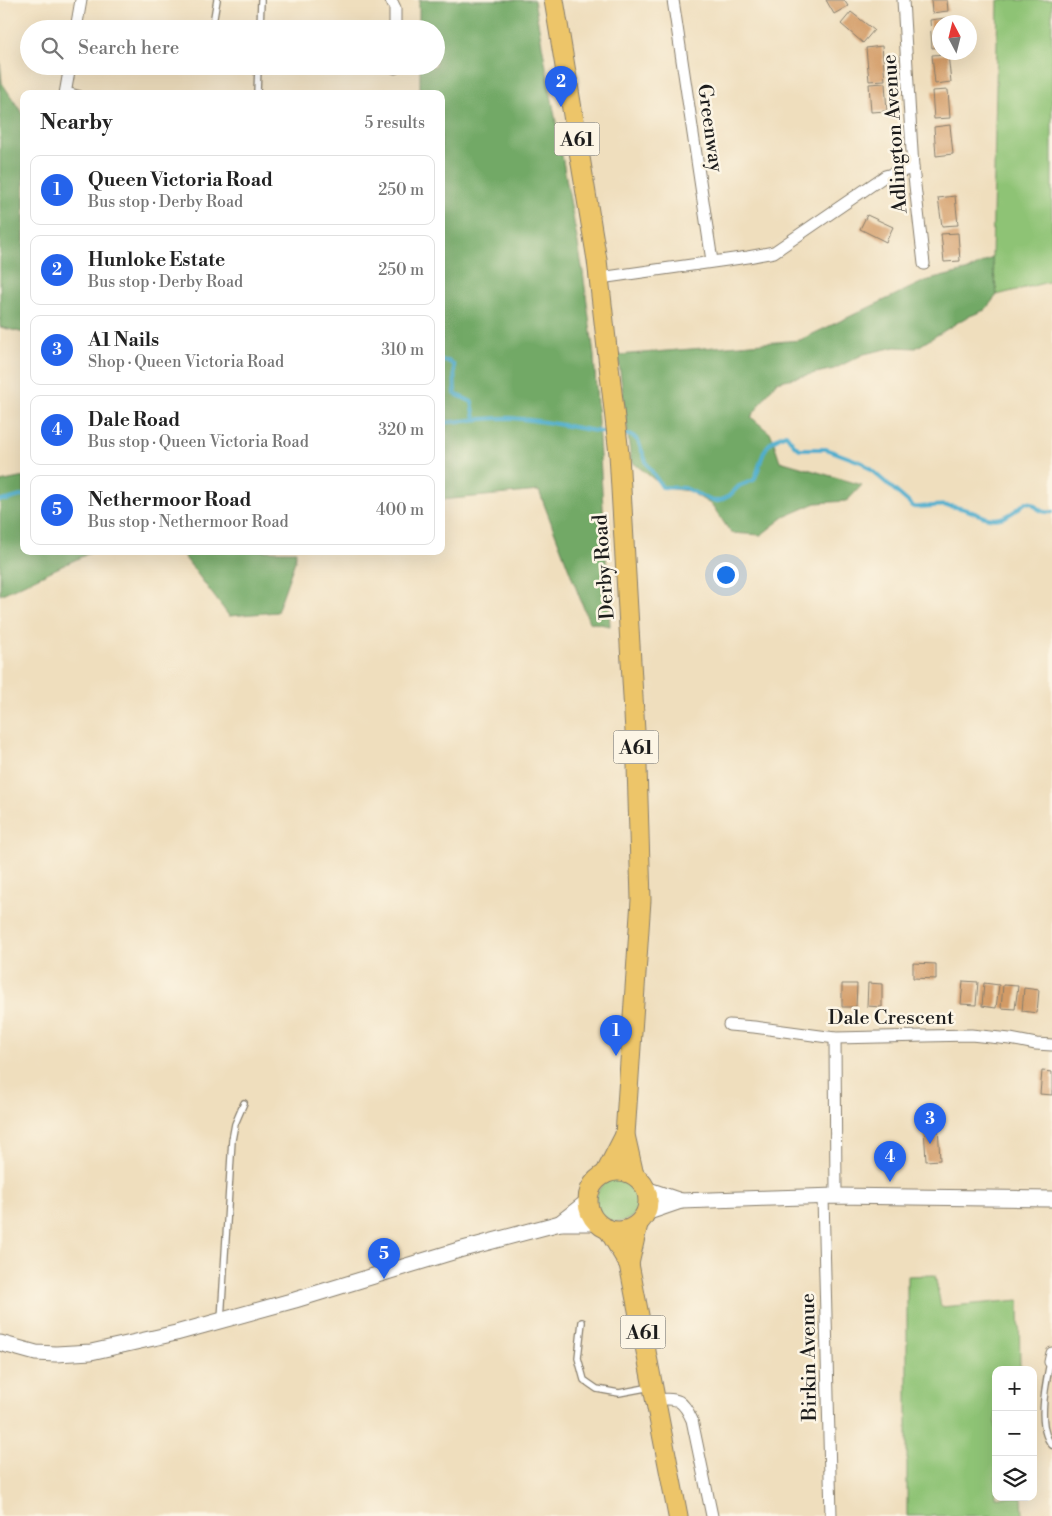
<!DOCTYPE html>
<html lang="en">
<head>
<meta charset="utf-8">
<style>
	:root { --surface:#fff; --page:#f2f2f2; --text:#222; --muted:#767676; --line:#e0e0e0; --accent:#2563eb }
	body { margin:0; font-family:"Libre Bodoni",serif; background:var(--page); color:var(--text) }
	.controls { position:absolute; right:15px; bottom:15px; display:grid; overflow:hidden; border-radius:10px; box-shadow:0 5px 20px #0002 }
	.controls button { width:45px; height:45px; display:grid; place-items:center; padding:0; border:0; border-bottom:1px solid var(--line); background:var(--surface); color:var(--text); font:25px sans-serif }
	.compass { position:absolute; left:932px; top:15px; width:45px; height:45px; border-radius:50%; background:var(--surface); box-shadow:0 5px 20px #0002; rotate:353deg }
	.you { position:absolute; left:725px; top:574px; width:18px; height:18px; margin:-12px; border:4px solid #fff; border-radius:50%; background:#1a73e8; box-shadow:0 0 0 8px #1a73e833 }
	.badge { display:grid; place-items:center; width:32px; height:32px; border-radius:50%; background:var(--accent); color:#fff; font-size:16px; font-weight:700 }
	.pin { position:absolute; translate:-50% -41px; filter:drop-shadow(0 1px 2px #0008) }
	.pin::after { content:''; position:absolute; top:26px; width:18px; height:15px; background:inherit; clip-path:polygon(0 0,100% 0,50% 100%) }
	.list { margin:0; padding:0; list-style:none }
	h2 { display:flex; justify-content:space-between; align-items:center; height:65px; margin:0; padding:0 20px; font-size:21px }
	h2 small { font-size:16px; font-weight:400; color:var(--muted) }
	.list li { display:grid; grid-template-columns:32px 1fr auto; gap:15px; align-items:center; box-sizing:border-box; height:70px; margin:0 10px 10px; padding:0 10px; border:1px solid var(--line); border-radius:10px }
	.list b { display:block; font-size:19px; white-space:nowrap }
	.list p { margin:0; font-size:16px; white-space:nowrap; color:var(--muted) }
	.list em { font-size:16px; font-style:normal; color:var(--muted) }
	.icon { flex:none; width:28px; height:28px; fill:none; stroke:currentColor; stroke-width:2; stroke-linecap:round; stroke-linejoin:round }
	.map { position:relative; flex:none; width:1052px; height:1516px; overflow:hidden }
	.search { position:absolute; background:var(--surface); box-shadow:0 5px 20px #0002; left:20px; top:20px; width:425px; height:55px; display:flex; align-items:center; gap:12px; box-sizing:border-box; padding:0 18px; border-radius:28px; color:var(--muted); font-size:19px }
	.panel { position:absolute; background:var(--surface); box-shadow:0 5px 20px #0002; left:20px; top:90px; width:425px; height:465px; border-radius:10px }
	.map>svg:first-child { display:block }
	.green { fill:#8ec375; stroke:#557048 }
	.forest { fill:#72a966; stroke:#476241 }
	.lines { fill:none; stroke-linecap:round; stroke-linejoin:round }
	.stream { stroke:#4faece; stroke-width:4 }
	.building { fill:#d39b66 }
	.service-casing { stroke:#867d6c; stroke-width:8 }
	.minor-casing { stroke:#867d6c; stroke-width:13 }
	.tertiary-casing { stroke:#867d6c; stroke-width:17 }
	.trunk-casing { stroke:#867d6c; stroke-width:21 }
	.service { stroke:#fff; stroke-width:5.5 }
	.minor { stroke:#fff; stroke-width:11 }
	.tertiary { stroke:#fff; stroke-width:15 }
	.trunk { stroke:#edc569; stroke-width:19 }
	.labels { text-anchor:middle; stroke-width:5; stroke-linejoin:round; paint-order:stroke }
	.shield { fill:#fcf5e5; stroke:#5f5d58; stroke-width:1 }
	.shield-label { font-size:19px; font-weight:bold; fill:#1c1c1c }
	.street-label { font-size:20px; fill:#1c1c1c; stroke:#fcf5e5 }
</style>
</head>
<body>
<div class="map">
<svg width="1052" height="1516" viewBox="0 0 1052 1516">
	<rect width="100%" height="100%" fill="#fcf5e5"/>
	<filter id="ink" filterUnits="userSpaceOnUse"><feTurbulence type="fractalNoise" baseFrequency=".02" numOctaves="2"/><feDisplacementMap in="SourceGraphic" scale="10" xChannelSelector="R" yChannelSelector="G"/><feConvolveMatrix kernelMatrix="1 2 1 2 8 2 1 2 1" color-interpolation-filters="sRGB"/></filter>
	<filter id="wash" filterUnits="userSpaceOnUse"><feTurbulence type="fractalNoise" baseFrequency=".0096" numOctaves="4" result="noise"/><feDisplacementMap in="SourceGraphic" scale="20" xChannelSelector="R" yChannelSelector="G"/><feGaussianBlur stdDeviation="1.12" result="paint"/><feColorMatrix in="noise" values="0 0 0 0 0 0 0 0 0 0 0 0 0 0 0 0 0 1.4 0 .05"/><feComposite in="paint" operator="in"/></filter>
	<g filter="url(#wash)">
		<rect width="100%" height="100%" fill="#efdebd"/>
		<!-- green -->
		<g class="green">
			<polygon points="998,0 1052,0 1052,281 997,295 992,258"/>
			<circle cx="618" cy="1200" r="22"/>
			<polygon points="935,1275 941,1307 1019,1300 1020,1370 996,1370 996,1497 1022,1497 1023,1516 907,1516 907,1276"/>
		</g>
		<!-- forest -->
		<g class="forest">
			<polygon points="419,0 534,0 583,272 594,355 610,626 589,622 539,491 441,500 441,94 420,94 420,66 436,66 436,29 419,29"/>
			<polygon points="0,61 2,83 24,116 24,333 0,327"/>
			<polygon points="992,258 997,295 985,310 965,318 916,348 895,347 864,354 834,369 776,382 751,417 771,434 780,461 862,485 847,501 816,503 784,517 761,535 731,533 712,505 689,491 665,488 631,461 618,355 800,340 925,281 969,270"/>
			<polygon points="24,477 24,551 94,551 0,595 0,482"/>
			<polygon points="180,551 296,551 295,561 277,612 229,616"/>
		</g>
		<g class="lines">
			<!-- stream -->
			<g class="stream">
				<polyline points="441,361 448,361 454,365 455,394 472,402 475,419"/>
				<path d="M441,423c23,-2 47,-6 70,-5 33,2 66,11 99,15"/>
				<path d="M622,434l11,2 5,5 9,23 15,23 23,1 27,13h7l10,-5 10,-10 15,-6c10,-21 5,-36 32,-46l9,12 5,3h26l37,14 51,44c11,1 23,-3 35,-1 38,4 40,29 77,-4l6,1c7,7 10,10 20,9"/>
				<polyline points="0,500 7,500 24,495"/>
			</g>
		</g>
		<g id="blocks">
			<!-- building -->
			<g class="building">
				<polygon points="826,0 844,0 848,6 834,14"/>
				<polygon points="931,0 947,0 948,11 932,13"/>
				<polygon points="851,12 874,30 863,43 841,24"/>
				<polygon points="946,18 946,22 940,22 940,47 932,48 930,20"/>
				<polygon points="882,46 885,80 869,81 866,48"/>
				<polygon points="948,54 951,82 935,84 932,55"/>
				<polygon points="885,83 887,111 871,112 869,84"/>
				<polygon points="948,90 950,118 934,119 932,91"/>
				<polygon points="950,125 953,154 936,156 934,127"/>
				<polygon points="955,196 958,225 942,226 938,198"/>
				<polygon points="867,215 893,227 886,242 860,229"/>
				<polygon points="958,233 960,261 944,262 941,234"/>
				<polygon points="913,963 936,964 936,979 913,978"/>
				<polygon points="963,981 978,982 976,1005 961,1004"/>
				<polygon points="868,983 882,984 882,1007 867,1006"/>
				<polygon points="984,983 999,985 996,1008 982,1006"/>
				<polygon points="842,984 857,984 856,1007 842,1007"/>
				<polygon points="1003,985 1018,986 1015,1009 1001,1008"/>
				<polygon points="1024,988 1039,990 1037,1013 1022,1011"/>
				<polygon points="1042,1071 1052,1072 1052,1095 1040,1094"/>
				<polygon points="938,1126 940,1160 926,1161 924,1127"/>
			</g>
		</g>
	</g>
	<g filter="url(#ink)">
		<use href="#blocks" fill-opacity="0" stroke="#867d6c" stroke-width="1"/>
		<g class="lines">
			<!-- service casing -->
			<g class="service-casing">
				<g id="service">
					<polyline points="212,29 217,0"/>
					<polyline points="260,29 261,0"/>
					<polyline points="65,90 80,94"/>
					<polyline points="257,94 258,66"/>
					<polyline points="221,1320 232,1140 235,1124 244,1103"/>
					<polyline points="582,1322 578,1358 584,1380 597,1389 619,1393 651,1387"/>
					<path d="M1050,1362c-4,21 -14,65 2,83"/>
				</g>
			</g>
			<!-- minor casing -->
			<g class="minor-casing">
				<g id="minor">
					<polyline points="391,0 395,8 395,29"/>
					<polyline points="673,0 712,261"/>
					<polyline points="903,0 913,168 924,264"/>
					<polyline points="76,29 81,0"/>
					<polyline points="395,66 395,68"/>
					<polyline points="65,94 70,66"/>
					<polyline points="600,278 748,257 774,252 885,176 913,168"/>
					<polyline points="729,1025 754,1027 835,1038 971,1035 1010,1039 1036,1044 1052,1045"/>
					<polyline points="835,1038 836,1196"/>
					<polyline points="823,1197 831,1516"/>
					<polyline points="1052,1353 1050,1362 1052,1362"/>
					<path d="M656,1400c22,-3 27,0 36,20l20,96"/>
				</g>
			</g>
			<!-- tertiary casing -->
			<g class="tertiary-casing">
				<g id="tertiary">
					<polyline points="646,1189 681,1201"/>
					<polyline points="646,1213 681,1201 741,1199 836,1196 1052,1199"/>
					<polyline points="560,1223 588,1201"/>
					<polyline points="0,1343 36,1353 56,1354 91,1352 176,1333 295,1300 459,1250 560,1223 598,1223"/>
				</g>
			</g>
			<!-- trunk casing -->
			<g class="trunk-casing">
				<g id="trunk">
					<polyline points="554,0 597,260 619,454 637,766 641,900 625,1135 634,1175"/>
					<circle cx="618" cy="1201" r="30"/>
					<polyline points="605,1174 625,1135"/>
					<polyline points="608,1229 629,1264 678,1516"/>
					<polyline points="629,1264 638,1224"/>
				</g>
			</g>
			<!-- service -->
			<use href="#service" class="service"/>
			<!-- minor -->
			<use href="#minor" class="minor"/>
			<!-- tertiary -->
			<use href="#tertiary" class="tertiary"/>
			<!-- trunk -->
			<use href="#trunk" class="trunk"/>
		</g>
	</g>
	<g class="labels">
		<!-- shield labels -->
		<g class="shield">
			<rect x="554.5" y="122.5" width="45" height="33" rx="4"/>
			<rect x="613.5" y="730.5" width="45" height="33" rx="4"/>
			<rect x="620.5" y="1315.5" width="45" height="33" rx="4"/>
		</g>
		<g class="shield-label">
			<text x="577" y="146">A61</text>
			<text x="636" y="754">A61</text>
			<text x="643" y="1339">A61</text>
		</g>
		<!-- street labels -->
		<g class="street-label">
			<text transform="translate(711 128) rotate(82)" y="7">Greenway</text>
			<text transform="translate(894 134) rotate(-94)" y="7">Adlington Avenue</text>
			<text transform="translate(603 567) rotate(-94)" y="7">Derby Road</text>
			<text x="891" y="1024">Dale Crescent</text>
			<text transform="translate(808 1357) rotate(-91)" y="7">Birkin Avenue</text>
		</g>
	</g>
</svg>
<div class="controls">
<button>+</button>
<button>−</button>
<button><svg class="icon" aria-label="layers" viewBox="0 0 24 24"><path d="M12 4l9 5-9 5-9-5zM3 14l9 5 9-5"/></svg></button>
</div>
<svg class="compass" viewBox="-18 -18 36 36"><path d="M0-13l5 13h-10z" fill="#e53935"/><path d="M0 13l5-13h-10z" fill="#767676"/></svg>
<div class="you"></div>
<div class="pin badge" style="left:616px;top:1056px">1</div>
<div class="pin badge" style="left:561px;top:107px">2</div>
<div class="pin badge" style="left:930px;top:1144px">3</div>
<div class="pin badge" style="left:890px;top:1182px">4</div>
<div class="pin badge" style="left:384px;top:1279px">5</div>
<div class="search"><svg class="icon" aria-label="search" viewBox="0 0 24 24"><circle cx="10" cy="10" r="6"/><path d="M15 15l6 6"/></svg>Search here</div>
<section class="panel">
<h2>Nearby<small>5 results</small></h2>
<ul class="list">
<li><span class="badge">1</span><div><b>Queen Victoria Road</b><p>Bus stop · Derby Road</p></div><em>250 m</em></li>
<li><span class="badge">2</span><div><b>Hunloke Estate</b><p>Bus stop · Derby Road</p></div><em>250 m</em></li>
<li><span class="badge">3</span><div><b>A1 Nails</b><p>Shop · Queen Victoria Road</p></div><em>310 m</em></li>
<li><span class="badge">4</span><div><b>Dale Road</b><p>Bus stop · Queen Victoria Road</p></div><em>320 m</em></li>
<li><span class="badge">5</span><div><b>Nethermoor Road</b><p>Bus stop · Nethermoor Road</p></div><em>400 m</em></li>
</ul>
</section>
</div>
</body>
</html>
